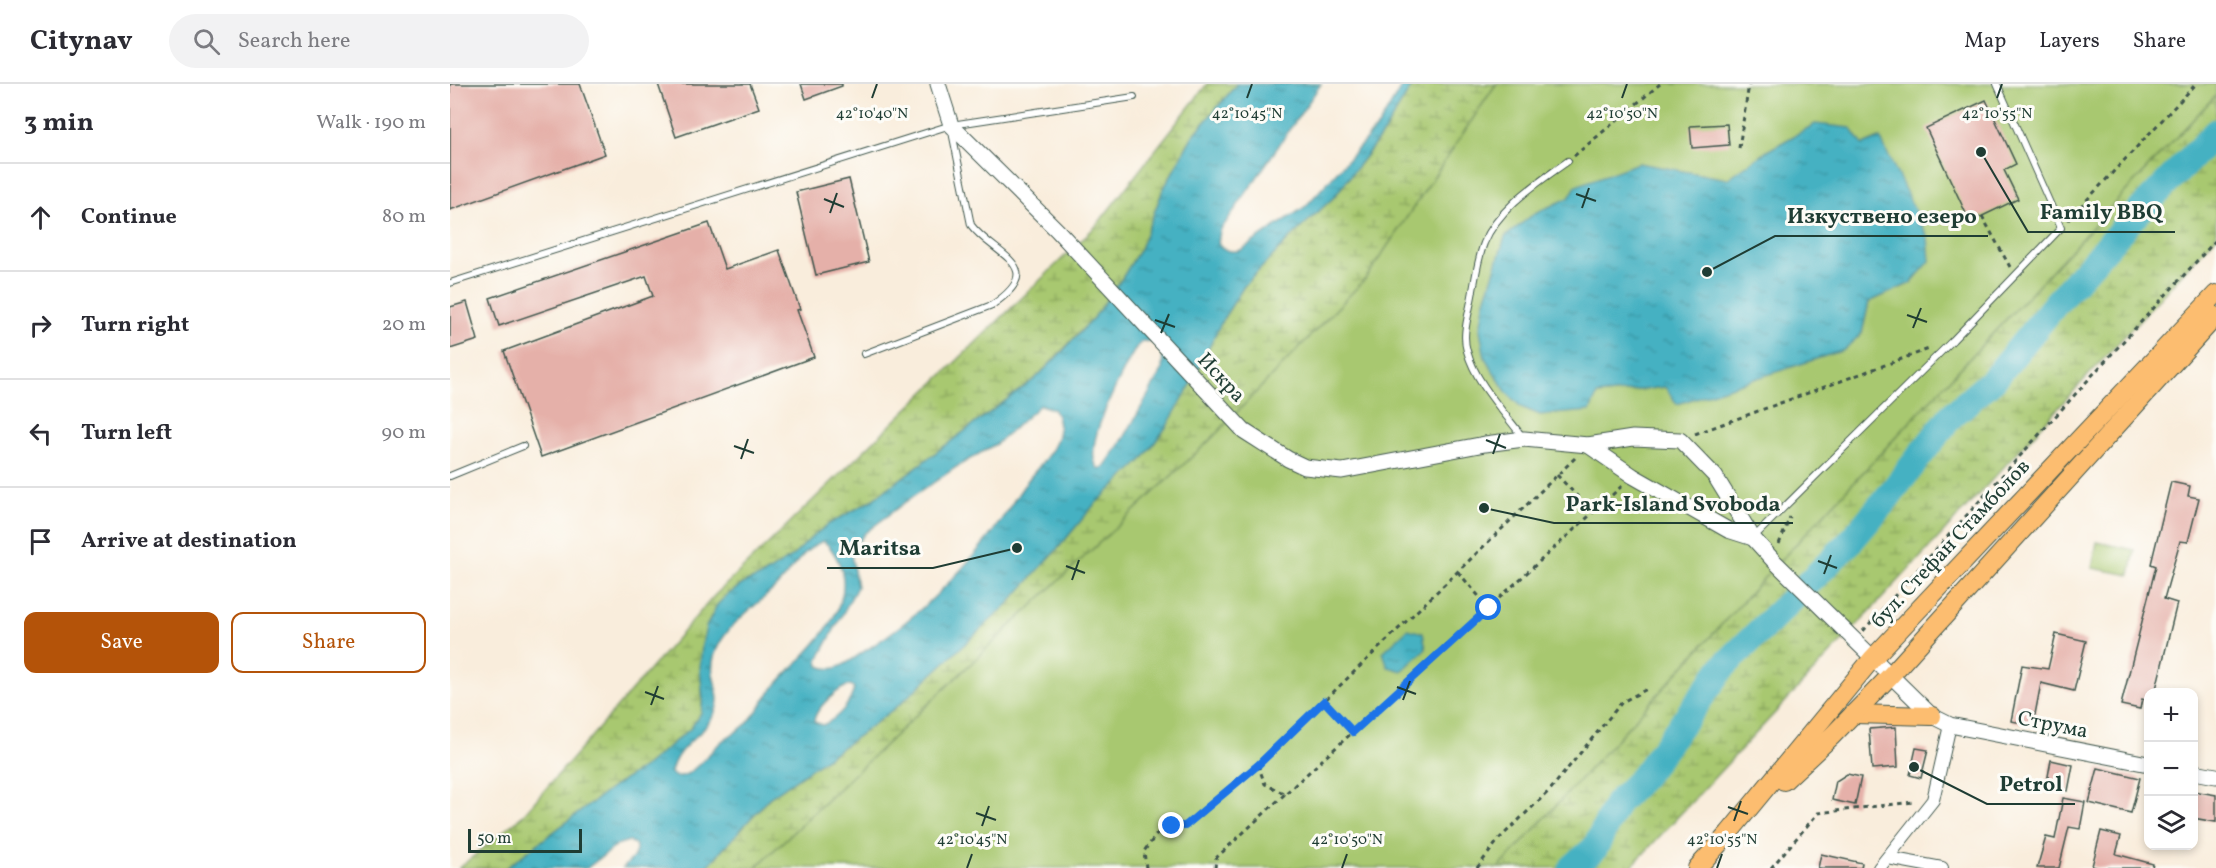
<!DOCTYPE html>
<html lang="en">
<head>
<meta charset="utf-8">
<style>
	:root { --surface:#fff; --page:#f2f2f3; --text:#2b2b33; --muted:#7c7c81; --line:#e1e1e2; --accent:#b45309 }
	body { margin:0; font-family:Vollkorn,serif; background:var(--page); color:var(--text) }
	.controls { position:absolute; right:18px; bottom:18px; display:grid; overflow:hidden; border-radius:12px; box-shadow:0 3px 9px #0003 }
	.controls button { width:54px; height:54px; display:grid; place-items:center; padding:0; border:0; border-bottom:2px solid var(--line); background:var(--surface); color:var(--text); font:30px sans-serif }
	.scale { position:absolute; left:18px; bottom:15px; width:114px; box-sizing:border-box; padding-left:6px; border:3px solid #1f3d34; border-top:0; font-size:16px; line-height:21px; white-space:nowrap; color:#1f3d34; -webkit-text-stroke:4px #fdfcf7; paint-order:stroke }
	.stop { position:absolute; width:18px; height:18px; margin:-14px; border:4px solid #1a73e8; border-radius:50%; background:#fff }
	.stop.end { background:#1a73e8; border-color:#fff; box-shadow:0 2px 6px #0008 }
	.list { margin:0; padding:0; list-style:none }
	h2 { display:flex; justify-content:space-between; align-items:center; height:78px; margin:0; padding:0 24px; font-size:26px }
	h2 small { font-size:20px; font-weight:400; color:var(--muted) }
	.list li { display:grid; grid-template-columns:39px 1fr auto; gap:18px; align-items:center; box-sizing:border-box; height:108px; padding:0 24px; border-top:2px solid var(--line) }
	.list b { display:block; font-size:22px; white-space:nowrap }
	.list em { font-size:20px; font-style:normal; color:var(--muted) }
	.actions { display:flex; gap:12px; padding:18px 24px }
	.actions a { flex:1; padding:14px 0; border:2px solid var(--accent); border-radius:12px; text-align:center; font-size:21px; color:var(--accent) }
	.actions .main { background:var(--accent); color:#fff }
	.icon { flex:none; width:33px; height:33px; fill:none; stroke:currentColor; stroke-width:2; stroke-linecap:round; stroke-linejoin:round }
	.map { position:relative; flex:none; width:1766px; height:784px; overflow:hidden }
	header { display:flex; align-items:center; gap:36px; box-sizing:border-box; height:84px; padding:0 30px; background:var(--surface); border-bottom:2px solid var(--line) }
	header strong { font-size:28px }
	nav { display:flex; gap:33px; margin-inline-start:auto; font-size:21px }
	.search { width:420px; height:54px; background:var(--page); display:flex; align-items:center; gap:15px; box-sizing:border-box; padding:0 21px; border-radius:33px; color:var(--muted); font-size:22px }
	main { display:flex }
	aside { flex:1; background:var(--surface) }
	.map>svg:first-child { display:block }
	.green { fill:#a8c870; stroke:#648252; stroke-width:1.5; fill-rule:evenodd }
	.wetland { fill:url(#wetland-marsh); stroke:#648252; stroke-width:1.5 }
	.water { fill:url(#water-ripples); stroke:#32777b; stroke-width:1.5; fill-rule:evenodd }
	.lines { fill:none; stroke-linecap:round; stroke-linejoin:round }
	.river { stroke:#45b1c2; stroke-width:27 }
	.building { fill:#e5b0a9 }
	.service-casing { stroke:#40574d; stroke-width:8 }
	.minor-casing { stroke:#40574d; stroke-width:14 }
	.tertiary-casing { stroke:#40574d; stroke-width:17 }
	.primary-casing { stroke:#40574d; stroke-width:20 }
	.path { stroke:#40574d; stroke-width:3; stroke-dasharray:4.5 4.5; stroke-linecap:butt }
	.service { stroke:#fff; stroke-width:6 }
	.minor { stroke:#fff; stroke-width:12 }
	.tertiary { stroke:#fff; stroke-width:15 }
	.primary { stroke:#fcbd6f; stroke-width:18 }
	.route { stroke:#1a73e8; stroke-width:8 }
	.ticks { fill:none; stroke:#1f3d34; stroke-width:2 }
	.labels { text-anchor:middle; stroke-width:6; stroke-linejoin:round; paint-order:stroke }
	.street-label { font-size:21px; fill:#1f3d34; stroke:#fdfcf7 }
	.ticks-label { font-size:15px; text-anchor:middle; fill:#1f3d34; stroke:#fdfcf7; stroke-width:6; stroke-linejoin:round; paint-order:stroke }
	.leader { fill:none; stroke:#1f3d34; stroke-width:2 }
	.callout-dot { fill:#1f3d34; stroke:#fdfcf7; stroke-width:2 }
	.callout-label { font-size:22px; text-anchor:middle; font-weight:bold; fill:#1f3d34; stroke:#fdfcf7; stroke-width:6; stroke-linejoin:round; paint-order:stroke }
</style>
</head>
<body>
<header>
<strong>Citynav</strong>
<div class="search"><svg class="icon" aria-label="search" viewBox="0 0 24 24"><circle cx="10" cy="10" r="6"/><path d="M15 15l6 6"/></svg>Search here</div>
<nav><a>Map</a><a>Layers</a><a>Share</a></nav>
</header>
<main>
<aside>
<h2>3 min<small>Walk · 190 m</small></h2>
<ul class="list">
<li><svg class="icon" aria-label="ahead" viewBox="0 0 24 24"><path d="M12 20V5M6 11l6-6 6 6"/></svg><div><b>Continue</b></div><em>80 m</em></li>
<li><svg class="icon" aria-label="right" viewBox="0 0 24 24"><path d="M7 20v-9h11M14 6l5 5-5 5"/></svg><div><b>Turn right</b></div><em>20 m</em></li>
<li><svg class="icon" aria-label="left" viewBox="0 0 24 24"><path d="M17 20v-9H6M10 6l-5 5 5 5"/></svg><div><b>Turn left</b></div><em>90 m</em></li>
<li><svg class="icon" aria-label="arrive" viewBox="0 0 24 24"><path d="M6 21V4h12l-3 4 3 4H6"/></svg><div><b>Arrive at destination</b></div></li>
</ul>
<div class="actions"><a class="main">Save</a><a>Share</a></div>
</aside>
<div class="map">
<svg width="1766" height="784" viewBox="0 0 1766 784">
	<defs>
		<pattern id="wetland-marsh" width="20" height="14" patternUnits="userSpaceOnUse" patternTransform="scale(1.5)"><rect width="20" height="14" fill="#a8c870"/><path d="M1 5h8M5 5V1M11 12h8M15 12V8" fill="none" stroke="#88a45d"/></pattern>
		<pattern id="water-ripples" width="26" height="14" patternUnits="userSpaceOnUse" patternTransform="scale(1.5)"><rect width="26" height="14" fill="#45b1c2"/><path d="M2 4q2-2 4 0t4 0M15 11q2-2 4 0t4 0" fill="none" stroke="#39919e"/></pattern>
	</defs>
	<rect width="100%" height="100%" fill="#fdfcf7"/>
	<filter id="ink" filterUnits="userSpaceOnUse"><feTurbulence type="fractalNoise" baseFrequency=".0167" numOctaves="2"/><feDisplacementMap in="SourceGraphic" scale="12" xChannelSelector="R" yChannelSelector="G"/><feConvolveMatrix kernelMatrix="1 2 1 2 8 2 1 2 1" color-interpolation-filters="sRGB"/></filter>
	<filter id="wash" filterUnits="userSpaceOnUse"><feTurbulence type="fractalNoise" baseFrequency=".008" numOctaves="4" result="noise"/><feDisplacementMap in="SourceGraphic" scale="24" xChannelSelector="R" yChannelSelector="G"/><feGaussianBlur stdDeviation="1.35" result="paint"/><feColorMatrix in="noise" values="0 0 0 0 0 0 0 0 0 0 0 0 0 0 0 0 0 1.4 0 .05"/><feComposite in="paint" operator="in"/></filter>
	<g filter="url(#wash)">
		<rect width="100%" height="100%" fill="#f9eddc"/>
		<!-- green -->
		<g class="green">
			<path d="M1046,0h720v11l-449,480 -268,293h-744l302,-286 153,-142 156,-162zM1429,54l32,145 -42,19 -7,31 -185,71 -11,-17 -69,8 -62,-182 35,-15 68,-35 89,16 11,-6 125,-28z"/>
			<polygon points="1647,458 1685,466 1680,491 1642,484"/>
		</g>
		<!-- wetland -->
		<g class="wetland">
			<polygon points="757,0 787,0 742,53 713,106 690,165 671,196 644,233 586,294 422,416 379,440 363,452 344,471 312,492 296,498 276,512 260,534 252,561 252,623 251,629 241,644 194,683 164,702 56,784 9,784 72,732 264,512 646,142"/>
			<polygon points="963,0 1046,0 916,194 760,356 607,498 305,784 256,784 319,714 411,650 450,620 557,520 610,462 740,302 773,235 794,202 839,155 884,113 934,48"/>
			<polygon points="1766,11 1766,153 1480,463 1180,784 1049,784 1317,491"/>
		</g>
		<!-- water -->
		<g class="water">
			<path d="M787,0h84l-101,147 -2,12c6,8 14,10 23,7l65,-44 73,-81 24,-41h10l-29,48 -50,65 -45,42 -45,47 -21,33 -33,67 -23,40 -25,34 -48,45 -34,41 -52,58 -108,100 -39,30 -92,64 -63,70h-83c7,-7 16,-14 12,-24l-6,-3 -10,3 -32,24h-81l108,-82 30,-19 47,-39 10,-15 1,-6 1,-8 -3,-31 2,-23 4,-18 11,-22 9,-9 20,-14 16,-6 32,-21 19,-19 16,-12 43,-24 164,-122 26,-26 32,-35 27,-37 19,-31 23,-59 29,-53zM693,257l12,1 8,9 -1,19 -38,68 -20,29 -5,2c-20,-18 21,-90 31,-111l6,-10zM590,321l13,4c5,7 7,17 5,26 -4,17 -20,32 -30,45 -14,19 -25,39 -39,57 -37,46 -72,80 -121,112 -15,9 -31,26 -49,17l-1,-6 39,-73 -6,-33 2,-6 12,-15 39,-30 54,-37 38,-22zM373,457c7,4 12,13 16,22 21,50 -40,94 -67,127 -9,11 -15,23 -25,33 -7,8 -18,12 -26,19 -11,10 -21,24 -34,32 -4,2 -8,3 -13,2l-3,-3c4,-28 36,-38 45,-63 7,-17 -8,-33 -2,-53 8,-31 42,-50 63,-71 15,-16 25,-36 46,-45zM401,601l3,3c-3,16 -16,30 -31,37l-9,-3c0,-13 25,-35 37,-37z"/>
			<polygon points="1365,40 1401,44 1413,61 1430,54 1478,154 1480,177 1461,199 1419,218 1412,249 1394,266 1227,320 1215,303 1147,311 1140,327 1090,331 1071,323 1057,309 1035,274 1030,246 1034,220 1055,153 1085,129 1119,114 1126,102 1188,79 1277,95 1317,67"/>
			<polygon points="958,545 973,549 976,565 952,587 938,583 933,568"/>
		</g>
		<g class="lines">
			<!-- river -->
			<polyline class="river" points="1122,784 1145,764 1167,719 1193,693 1273,583 1399,459 1437,414 1501,332 1544,295 1607,218 1677,140 1766,48"/>
		</g>
		<g id="blocks">
			<!-- building -->
			<g class="building">
				<polygon points="0,0 130,0 155,70 0,126"/>
				<polygon points="208,0 300,0 309,24 226,53"/>
				<polygon points="351,0 392,0 392,2 356,15"/>
				<polygon points="1536,16 1566,80 1554,86 1568,115 1520,138 1476,44"/>
				<polygon points="1277,40 1279,61 1242,64 1240,42"/>
				<polygon points="399,95 419,178 366,191 346,108"/>
				<polygon points="259,139 275,185 329,166 350,225 347,226 364,273 91,373 54,267 203,212 196,192 49,242 40,214"/>
				<polygon points="17,218 28,256 0,265 0,223"/>
				<polygon points="1721,398 1740,402 1738,412 1749,414 1738,458 1730,457 1714,515 1727,519 1705,609 1698,609 1698,617 1692,615 1690,625 1671,621 1706,482 1701,480"/>
				<polygon points="1606,550 1636,557 1624,607 1591,599 1583,641 1561,637 1572,581 1598,585"/>
				<polygon points="1446,643 1448,683 1422,685 1419,645"/>
				<polygon points="1466,664 1478,666 1471,694 1460,691"/>
				<polygon points="1601,676 1623,681 1618,707 1596,703"/>
				<polygon points="1648,684 1690,694 1681,729 1639,719"/>
				<polygon points="1397,690 1411,693 1405,721 1382,716 1386,697"/>
				<polygon points="1743,707 1766,711 1766,738 1743,734"/>
				<polygon points="1613,714 1635,718 1630,745 1619,743 1609,784 1587,784 1596,753 1605,755"/>
				<polygon points="1651,747 1671,752 1666,770 1703,780 1702,784 1648,784 1642,782"/>
				<polygon points="1371,770 1412,779 1411,784 1368,784"/>
			</g>
		</g>
	</g>
	<g filter="url(#ink)">
		<use href="#blocks" fill-opacity="0" stroke="#40574d" stroke-width="1.5"/>
		<g class="lines">
			<!-- service casing -->
			<g class="service-casing">
				<g id="service">
					<polyline points="0,199 501,41 684,13"/>
					<path d="M414,270l128,-49c58,-39 2,-49 -21,-80l-19,-93"/>
					<path d="M1074,355c-19,-26 -49,-57 -57,-88 -5,-16 1,-34 4,-50 4,-19 6,-40 13,-58 15,-36 54,-60 84,-82"/>
					<polyline points="0,392 73,362"/>
					<polyline points="1304,453 1503,256 1611,144 1547,0"/>
				</g>
			</g>
			<!-- minor casing -->
			<g class="minor-casing">
				<g id="minor">
					<polyline points="1438,774 1492,784"/>
					<polyline points="1429,784 1483,716 1500,641"/>
				</g>
			</g>
			<!-- tertiary casing -->
			<g class="tertiary-casing">
				<g id="tertiary">
					<polyline points="488,0 501,41 607,146 794,347 838,375 855,383 892,387 1035,360 1074,355 1138,361 1183,354 1230,356 1265,392 1303,454 1323,476 1482,632 1500,641 1698,680"/>
					<polyline points="1138,361 1183,392 1278,446 1303,454"/>
					<polyline points="1744,688 1766,692"/>
				</g>
			</g>
			<!-- primary casing -->
			<g class="primary-casing">
				<g id="primary">
					<polyline points="1403,630 1482,632"/>
					<polyline points="1334,697 1381,653 1440,592 1766,232"/>
					<polyline points="1247,784 1278,750 1422,575 1766,210"/>
				</g>
			</g>
			<!-- path -->
			<g class="path">
				<polyline points="1289,64 1299,0"/>
				<polyline points="1124,72 1210,0"/>
				<polyline points="1532,132 1560,183"/>
				<polyline points="1618,136 1746,0"/>
				<polyline points="1245,350 1479,265"/>
				<polyline points="1125,374 808,681 815,700 835,710 1173,401"/>
				<polyline points="1107,391 1143,429"/>
				<polyline points="1329,460 1340,433"/>
				<polyline points="1008,488 1039,524"/>
				<polyline points="1413,547 1647,286 1766,156"/>
				<polyline points="874,617 903,649"/>
				<polyline points="696,784 694,767 707,750 722,742 735,742 808,682"/>
				<polyline points="765,784 766,774 835,710"/>
				<polyline points="1027,784 1050,754 1100,706 1172,618 1199,604"/>
				<polyline points="1321,784 1368,729 1463,718"/>
			</g>
			<!-- service -->
			<use href="#service" class="service"/>
			<!-- minor -->
			<use href="#minor" class="minor"/>
			<!-- tertiary -->
			<use href="#tertiary" class="tertiary"/>
			<!-- primary -->
			<use href="#primary" class="primary"/>
		</g>
	</g>
	<g class="lines" filter="url(#ink)">
		<!-- route -->
		<polyline class="route" points="722,742 735,742 808,681 874,617 903,648 1039,524"/>
	</g>
	<!-- ticks -->
	<path class="ticks" d="M422,14l5,-14M797,14l5,-14M1172,14l5,-14M1547,14l5,-14M1126,110l20,7M374,115l20,8M1132,124l7,-20M380,129l7,-20M1457,231l20,7M705,236l20,7M1463,244l8,-20M711,249l8,-19M1036,356l20,8M284,362l20,7M1043,370l7,-20M291,375l7,-20M1368,477l19,7M616,482l19,7M1374,490l7,-19M622,496l7,-20M947,603l19,7M195,608l19,7M953,616l7,-19M201,621l7,-19M1278,723l20,7M526,729l20,7M1284,737l7,-20M532,742l7,-20M517,784l5,-14M892,784l5,-14M1267,784l5,-14"/>
	<g class="labels">
		<!-- street labels -->
		<g class="street-label">
			<text transform="translate(772 293) rotate(47)" y="7">Искра</text>
			<text transform="translate(1500 459) rotate(-47)" y="7">бул. Стефан Стамболов</text>
			<text transform="translate(1603 640) rotate(11)" y="7">Струма</text>
		</g>
	</g>
	<g class="ticks-label">
		<text x="422" y="34">42°10'40"N</text>
		<text x="797" y="34">42°10'45"N</text>
		<text x="1172" y="34">42°10'50"N</text>
		<text x="1547" y="34">42°10'55"N</text>
		<text x="522" y="760">42°10'45"N</text>
		<text x="897" y="760">42°10'50"N</text>
		<text x="1272" y="760">42°10'55"N</text>
	</g>
	<!-- callouts -->
	<path class="leader" d="M1531 68L1578 148H1725M1257 188L1325 152H1538M1034 424L1104 439H1343M567 464L483 484H377M1464 683L1537 720H1625"/>
	<g class="callout-dot">
		<circle cx="1531" cy="68" r="6"/>
		<circle cx="1257" cy="188" r="6"/>
		<circle cx="1034" cy="424" r="6"/>
		<circle cx="567" cy="464" r="6"/>
		<circle cx="1464" cy="683" r="6"/>
	</g>
	<g class="callout-label">
		<text x="1651" y="135">Family BBQ</text>
		<text x="1432" y="139">Изкуствено езеро</text>
		<text x="1223" y="427">Park-Island Svoboda</text>
		<text x="430" y="471">Maritsa</text>
		<text x="1581" y="707">Petrol</text>
	</g>
</svg>
<div class="controls">
<button>+</button>
<button>−</button>
<button><svg class="icon" aria-label="layers" viewBox="0 0 24 24"><path d="M12 4l9 5-9 5-9-5zM3 14l9 5 9-5"/></svg></button>
</div>
<div class="scale">50 m</div>
<div class="stop" style="left:1039px;top:524px"></div>
<div class="stop end" style="left:722px;top:742px"></div>
</div>
</main>
</body>
</html>
